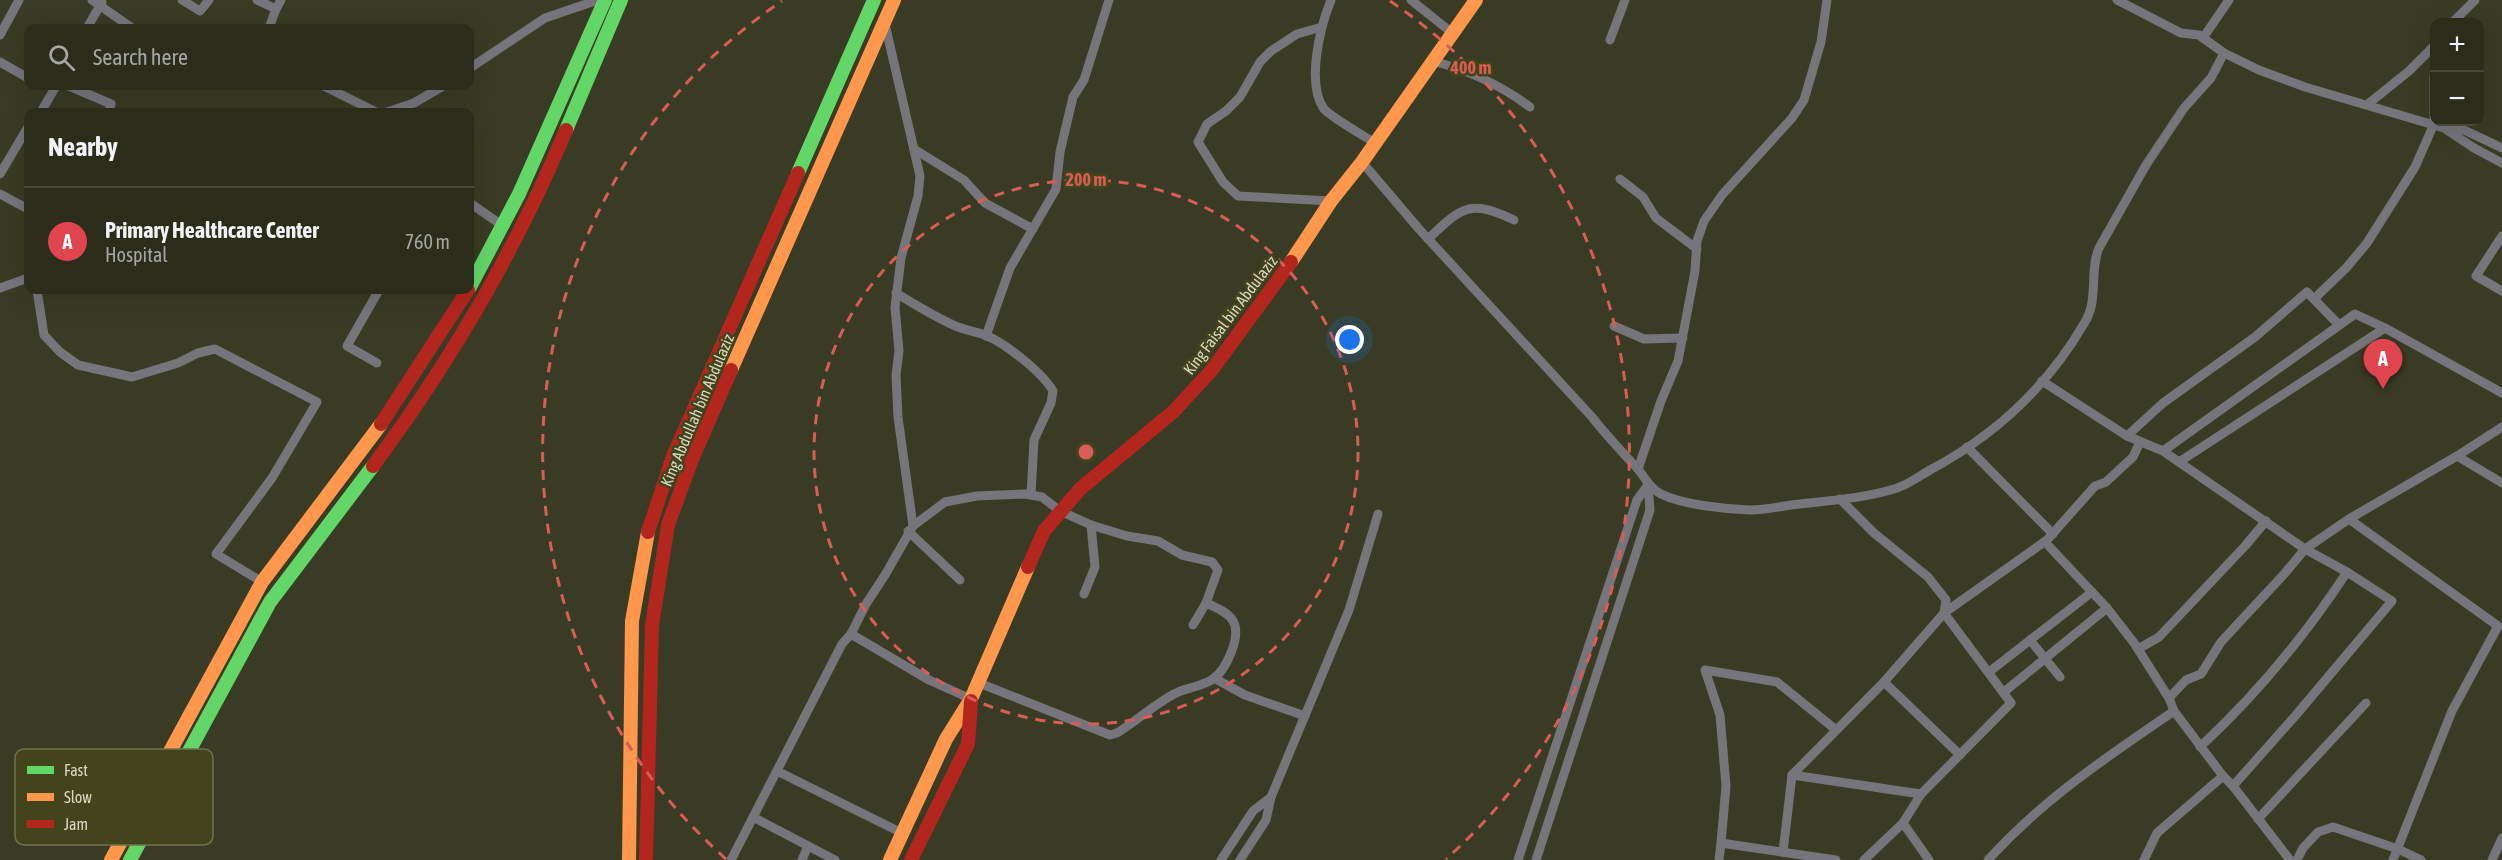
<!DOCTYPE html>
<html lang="en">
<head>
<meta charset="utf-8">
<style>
	:root { --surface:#2c2c1b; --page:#343424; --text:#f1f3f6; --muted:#a6a7a3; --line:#48483a; --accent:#db2777 }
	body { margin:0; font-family:"Asap Condensed",sans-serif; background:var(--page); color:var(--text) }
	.controls { position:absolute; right:18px; top:18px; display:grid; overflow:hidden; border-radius:12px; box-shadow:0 6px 24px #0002 }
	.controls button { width:54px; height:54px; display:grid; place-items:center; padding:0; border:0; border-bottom:2px solid var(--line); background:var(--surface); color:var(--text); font:30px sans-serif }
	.you { position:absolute; left:1350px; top:340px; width:21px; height:21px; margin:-15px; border:4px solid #fff; border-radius:50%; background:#1a73e8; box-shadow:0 0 0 9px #1a73e833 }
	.badge { display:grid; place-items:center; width:39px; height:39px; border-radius:50%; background:var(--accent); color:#fff; font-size:20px; font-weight:700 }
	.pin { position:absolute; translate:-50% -50px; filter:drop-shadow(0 2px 3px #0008) }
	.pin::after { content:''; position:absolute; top:32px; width:21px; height:18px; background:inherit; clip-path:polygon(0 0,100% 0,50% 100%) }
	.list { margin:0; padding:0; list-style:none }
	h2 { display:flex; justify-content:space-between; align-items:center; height:78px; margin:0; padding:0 24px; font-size:26px }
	h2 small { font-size:20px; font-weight:400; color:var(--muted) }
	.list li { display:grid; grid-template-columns:39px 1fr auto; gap:18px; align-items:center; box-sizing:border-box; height:108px; padding:0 24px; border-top:2px solid var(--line) }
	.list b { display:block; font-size:22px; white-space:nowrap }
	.list p { margin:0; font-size:20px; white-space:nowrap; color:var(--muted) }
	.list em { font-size:20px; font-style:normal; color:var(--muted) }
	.icon { flex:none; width:33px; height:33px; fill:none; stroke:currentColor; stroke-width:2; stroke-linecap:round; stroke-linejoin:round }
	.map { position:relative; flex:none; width:2502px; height:860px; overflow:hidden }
	.search { position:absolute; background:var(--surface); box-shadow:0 6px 24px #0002; left:24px; top:24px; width:450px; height:66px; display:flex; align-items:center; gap:15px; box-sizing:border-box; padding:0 21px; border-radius:12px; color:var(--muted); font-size:22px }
	.panel { position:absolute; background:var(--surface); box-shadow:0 6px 24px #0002; left:24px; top:108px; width:450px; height:186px; border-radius:12px }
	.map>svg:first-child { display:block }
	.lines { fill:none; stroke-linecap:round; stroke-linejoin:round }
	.street { stroke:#76757b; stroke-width:9 }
	.fast { stroke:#63d668; stroke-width:14 }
	.slow { stroke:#ff974d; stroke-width:14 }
	.jam { stroke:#b3261e; stroke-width:14 }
	.ring { fill:none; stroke:#d75d57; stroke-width:3; stroke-dasharray:10 8 }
	.labels { text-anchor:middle; stroke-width:5; stroke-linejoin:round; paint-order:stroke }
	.street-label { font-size:16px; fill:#d9dac4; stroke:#43441b }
	.key { fill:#43441b; stroke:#70714e; stroke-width:1.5 }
	.key-label { font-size:16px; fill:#d9dac4 }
	.centre { fill:#d75d57; stroke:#43441b; stroke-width:3 }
	.ring-label { font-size:18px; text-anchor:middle; font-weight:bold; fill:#d75d57; stroke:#43441b; stroke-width:5; stroke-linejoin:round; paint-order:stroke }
</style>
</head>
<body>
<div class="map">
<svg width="2502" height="860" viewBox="0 0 2502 860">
	<rect width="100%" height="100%" fill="#3a3b24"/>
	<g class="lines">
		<!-- street -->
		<g class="street">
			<polyline points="92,0 132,28"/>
			<polyline points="182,0 200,11 209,0"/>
			<polyline points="257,0 276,9 281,0"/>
			<path d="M1331,0c-11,27 -25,84 -7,109 7,8 40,27 51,34"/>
			<polyline points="1411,0 1451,32"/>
			<polyline points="2117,0 2181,33 2199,35 2224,53 2259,70 2305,87 2444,128 2474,148 2502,163"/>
			<polyline points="2453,22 2475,0"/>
			<polyline points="885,24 920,176 918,196 901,258 895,307 899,351 896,375 898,417 913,526 885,575 866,604 851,634 929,680 971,699"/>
			<polyline points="1322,27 1297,34 1271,51 1260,62 1240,97 1226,111 1207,124 1198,142 1223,182 1238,196 1331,201"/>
			<polyline points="87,28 102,2"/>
			<polyline points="269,28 276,9"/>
			<polyline points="0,35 19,0"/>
			<polyline points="2203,38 2229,0"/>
			<polyline points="1610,40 1625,0"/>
			<path d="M1432,61c37,9 67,23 98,46"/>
			<polyline points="0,62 28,78"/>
			<polyline points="470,68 545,18 598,0"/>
			<polyline points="69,86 111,104 109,112"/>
			<polyline points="324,86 376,112"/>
			<polyline points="2368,104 2409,71 2434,46"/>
			<polyline points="41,112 56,86"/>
			<polyline points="387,112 414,103 443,86"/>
			<polyline points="2446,128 2464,130 2502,148"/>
			<polyline points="914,149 964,180 985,203 1033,229"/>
			<path d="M1362,162l57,67 173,188c14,18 29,34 45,51 8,9 12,20 24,26 22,11 65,15 89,16 13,0 28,-3 41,-5 33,-4 70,-6 103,-16 12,-3 24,-12 36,-19 64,-34 118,-84 155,-148 14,-23 4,-51 14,-74l47,-83 38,-57 27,-30 13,-25"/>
			<polyline points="0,174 28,127"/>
			<polyline points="1620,179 1643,197 1656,218 1697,249"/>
			<polyline points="0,194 28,209"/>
			<polyline points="470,203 503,226"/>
			<polyline points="2502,236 2476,276 2502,291"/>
			<path d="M1428,239c34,-32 41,-40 86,-19"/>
			<polyline points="0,288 28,278"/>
			<polyline points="37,290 44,335 60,352 78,365 132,377 178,363 198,353 215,349 317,402 272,478 216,554 262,582"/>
			<path d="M896,293c20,12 40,25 62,34 8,3 18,5 27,8 20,8 57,37 68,56l-2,12 -17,37 -3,55"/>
			<polyline points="2314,299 2347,267 2367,243 2415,167 2434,124 2434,76"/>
			<polyline points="1614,326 1644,339 1683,338"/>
			<polyline points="986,336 1010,268 1056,189 1060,152 1073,97 1084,80 1109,0"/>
			<polyline points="377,363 347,346 379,290"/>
			<polyline points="2042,381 2127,436 2163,451 2305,549 2349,519 2498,626 2452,711 2393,860"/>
			<polyline points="2127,436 2163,403 2255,337 2307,292 2339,325"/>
			<polyline points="1967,447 2053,534"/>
			<polyline points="2163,451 2355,314 2385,328"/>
			<polyline points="2457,456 2502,427"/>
			<polyline points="2179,462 2385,328 2502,393"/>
			<polyline points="1638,469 1661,401 1678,361 1695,271 1697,241 1704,221 1722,195 1792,118 1804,100 1821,42 1827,0"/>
			<polyline points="1840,499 1874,533 1928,577 1946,600 1944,613"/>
			<polyline points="2349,519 2457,456 2502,483"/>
			<polyline points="913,526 945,502 977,496 1025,494 1042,497 1060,511 1091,525 1127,536 1158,541 1182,555 1212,562 1218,570 1206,603 1193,625"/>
			<polyline points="908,531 960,580"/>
			<polyline points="2045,542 2107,608 2134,643 2169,698"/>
			<polyline points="1084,594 1095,567 1091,525"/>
			<polyline points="1944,613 2047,540 2095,486 2106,482 2133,457 2140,442"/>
			<polyline points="2030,640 2060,677"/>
			<polyline points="2138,649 2159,637 2245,546 2266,521"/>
			<polyline points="1989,672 2092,592"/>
			<polyline points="1214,678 1245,695 1305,716"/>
			<polyline points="1884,682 1960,755"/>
			<path d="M979,683l131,52 7,-2c19,-12 37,-28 57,-39 12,-7 28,-7 39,-15 13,-9 29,-43 20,-58 -5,-9 -18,-14 -27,-18"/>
			<polyline points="2004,692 2107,608"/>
			<path d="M2200,747c57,-53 105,-111 147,-175l45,29 -96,114 -63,71 -10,-10"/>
			<polyline points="777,771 902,833"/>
			<polyline points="1792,775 1921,794"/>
			<polyline points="2233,786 2290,860"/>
			<polyline points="1271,797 1349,610 1378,514"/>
			<polyline points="753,817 835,860"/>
			<polyline points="2258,819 2366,703"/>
			<polyline points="1721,843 1726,786 1720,715 1705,670 1777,682 1835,729"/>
			<polyline points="1783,852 1792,775 1884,682 1944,613 2011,703 1921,794 1903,823"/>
			<polyline points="731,860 842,644 851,634"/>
			<polyline points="802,860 808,846"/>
			<polyline points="1221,860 1253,811 1271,797 1266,820 1240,860"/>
			<polyline points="1518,860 1637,500 1648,485"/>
			<polyline points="1536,860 1650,510 1648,485"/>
			<polyline points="1719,860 1721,843 1836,860"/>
			<polyline points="1864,860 1903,823 1929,860"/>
			<path d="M1988,860c56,-62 118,-102 186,-149"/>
			<polyline points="2144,860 2157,833 2223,776 2174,711 2169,698 2186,680 2201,674 2221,642 2285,573 2305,549 2347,572"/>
			<polyline points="2297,860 2303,848 2318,832 2333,827 2398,849 2421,860"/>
			<polyline points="2492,860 2502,838"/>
		</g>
		<!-- fast -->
		<g class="fast">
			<polyline points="566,130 621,0"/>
			<polyline points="798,173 874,0"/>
			<polyline points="470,287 519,194 605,0"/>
			<polyline points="130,860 270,602 373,466"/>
		</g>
		<!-- slow -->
		<g class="slow">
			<polyline points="1291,262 1331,201 1362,162 1476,0"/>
			<polyline points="731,370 894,0"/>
			<polyline points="111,860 262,582 381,424"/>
			<polyline points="629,860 632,621 648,532"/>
			<polyline points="890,860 946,739 971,699 1028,567"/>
		</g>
		<!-- jam -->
		<g class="jam">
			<polyline points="381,424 468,290"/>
			<path d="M373,466c77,-104 143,-216 193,-336"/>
			<polyline points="648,532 673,456 798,173"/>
			<polyline points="1028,567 1044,531 1080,489 1173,412 1211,371 1291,262"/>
			<polyline points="646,860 652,625 668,525 691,462 731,370"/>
			<polyline points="911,860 968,744 971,701"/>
		</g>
	</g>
	<!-- distance rings -->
	<g class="ring">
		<circle cx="1086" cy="452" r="272"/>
		<path d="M726 859A544 544 0 0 1 782 1M1390 1A544 544 0 0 1 1446 859"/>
	</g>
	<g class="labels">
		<!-- street labels -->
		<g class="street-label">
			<text transform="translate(1230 315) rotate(-53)" y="6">King Faisal bin Abdulaziz</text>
			<text transform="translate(697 410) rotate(-67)" y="6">King Abdullah bin Abdulaziz</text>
		</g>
	</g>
	<!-- legend -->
	<rect x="15" y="749" width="198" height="96" rx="9" class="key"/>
	<rect x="27" y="766" width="27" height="8" fill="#63d668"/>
	<rect x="27" y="793" width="27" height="8" fill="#ff974d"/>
	<rect x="27" y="820" width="27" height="8" fill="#b3261e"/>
	<g class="key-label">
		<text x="64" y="776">Fast</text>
		<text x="64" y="803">Slow</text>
		<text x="64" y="830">Jam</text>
	</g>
	<circle cx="1086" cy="452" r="9" class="centre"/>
	<g class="ring-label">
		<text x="1471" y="74">400 m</text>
		<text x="1086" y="186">200 m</text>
	</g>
</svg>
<div class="controls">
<button>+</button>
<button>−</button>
</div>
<div class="you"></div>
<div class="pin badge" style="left:2383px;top:389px;background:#e0444e">A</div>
<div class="search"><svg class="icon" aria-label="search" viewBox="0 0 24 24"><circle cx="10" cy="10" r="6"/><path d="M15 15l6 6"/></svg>Search here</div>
<section class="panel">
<h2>Nearby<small></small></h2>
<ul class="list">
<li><span class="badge" style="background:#e0444e">A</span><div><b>Primary Healthcare Center</b><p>Hospital</p></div><em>760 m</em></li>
</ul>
</section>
</div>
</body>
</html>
